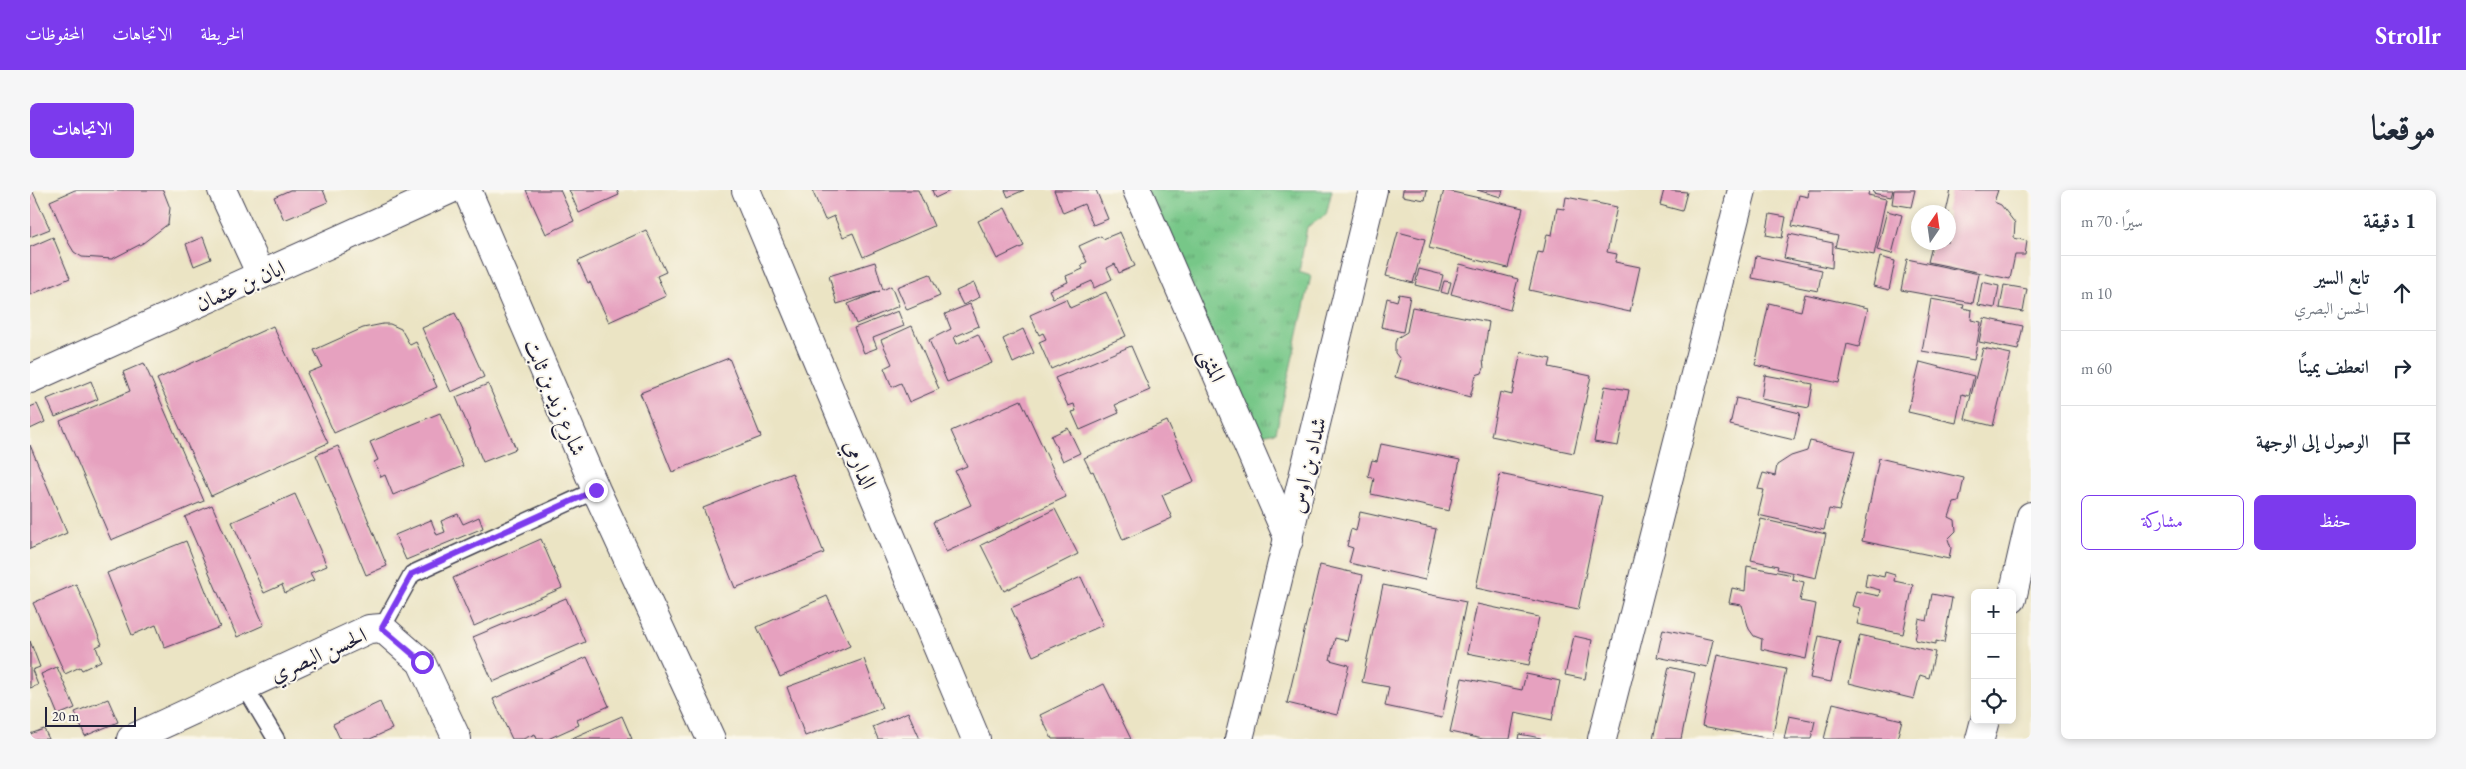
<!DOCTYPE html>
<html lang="ar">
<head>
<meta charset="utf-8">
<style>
	:root { --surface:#fff; --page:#f6f6f7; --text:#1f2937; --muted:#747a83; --line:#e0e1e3; --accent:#7c3aed }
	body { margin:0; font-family:"EB Garamond",Amiri,serif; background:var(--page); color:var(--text); direction:rtl }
	.controls { position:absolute; right:15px; bottom:15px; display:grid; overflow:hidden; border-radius:8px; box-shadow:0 2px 8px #0003 }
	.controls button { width:45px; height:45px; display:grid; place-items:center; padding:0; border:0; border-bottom:1px solid var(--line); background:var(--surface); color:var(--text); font:25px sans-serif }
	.compass { position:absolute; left:1881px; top:15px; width:45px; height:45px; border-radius:50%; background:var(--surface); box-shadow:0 2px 8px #0003; rotate:13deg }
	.scale { position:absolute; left:15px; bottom:12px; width:91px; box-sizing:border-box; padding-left:5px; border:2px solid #22223b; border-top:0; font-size:14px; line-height:18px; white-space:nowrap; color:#22223b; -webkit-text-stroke:4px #fbf7ec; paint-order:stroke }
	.stop { position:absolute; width:15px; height:15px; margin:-11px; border:4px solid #7c3aed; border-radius:50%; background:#fff }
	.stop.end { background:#7c3aed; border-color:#fff; box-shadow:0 1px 5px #0008 }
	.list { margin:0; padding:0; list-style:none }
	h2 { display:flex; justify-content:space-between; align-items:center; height:65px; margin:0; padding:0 20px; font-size:21px }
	h2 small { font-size:16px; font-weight:400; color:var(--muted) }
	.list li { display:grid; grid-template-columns:32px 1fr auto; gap:15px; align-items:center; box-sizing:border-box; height:75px; padding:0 20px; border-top:1px solid var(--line) }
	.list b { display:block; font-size:19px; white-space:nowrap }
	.list p { margin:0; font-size:16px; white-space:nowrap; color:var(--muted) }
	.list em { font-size:16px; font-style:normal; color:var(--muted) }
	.actions { display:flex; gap:10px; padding:15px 20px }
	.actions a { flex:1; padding:11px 0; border:1px solid var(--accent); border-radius:8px; text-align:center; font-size:18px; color:var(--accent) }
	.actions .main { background:var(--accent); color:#fff }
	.icon { flex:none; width:28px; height:28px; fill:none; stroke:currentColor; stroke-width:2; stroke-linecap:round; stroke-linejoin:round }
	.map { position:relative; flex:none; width:2001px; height:549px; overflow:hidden; direction:ltr; border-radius:8px }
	header { display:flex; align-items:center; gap:30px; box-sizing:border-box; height:70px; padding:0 25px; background:var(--accent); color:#fff }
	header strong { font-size:24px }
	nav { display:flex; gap:28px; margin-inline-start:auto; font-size:18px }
	.intro { display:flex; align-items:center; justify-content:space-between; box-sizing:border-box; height:120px; padding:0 30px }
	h1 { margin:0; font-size:35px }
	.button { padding:12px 22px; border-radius:8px; background:var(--accent); color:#fff; font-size:18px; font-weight:700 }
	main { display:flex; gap:30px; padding:0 30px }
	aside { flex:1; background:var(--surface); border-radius:8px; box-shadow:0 2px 8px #0003 }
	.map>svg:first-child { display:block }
	.grass { fill:url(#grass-tufts); stroke:#4c7462 }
	.building { fill:#e6a1bf }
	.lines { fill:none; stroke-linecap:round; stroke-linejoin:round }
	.lane-casing { stroke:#403f50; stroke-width:19 }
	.street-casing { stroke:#403f50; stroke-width:30 }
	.lane { stroke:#fff; stroke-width:16 }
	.street { stroke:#fff; stroke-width:28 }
	.route { stroke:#7c3aed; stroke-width:6 }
	.labels { text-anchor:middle; stroke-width:4; stroke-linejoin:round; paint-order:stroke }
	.street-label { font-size:22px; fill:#22223b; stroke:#fbf7ec }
</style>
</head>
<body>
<header>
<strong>Strollr</strong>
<nav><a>الخريطة</a><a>الاتجاهات</a><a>المحفوظات</a></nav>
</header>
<div class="intro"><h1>موقعنا</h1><a class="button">الاتجاهات</a></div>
<main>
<aside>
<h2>1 دقيقة<small>سيرًا · 70 m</small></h2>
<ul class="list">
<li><svg class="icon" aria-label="ahead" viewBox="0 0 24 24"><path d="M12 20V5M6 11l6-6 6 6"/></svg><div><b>تابع السير</b><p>الحسن البصري</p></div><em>10 m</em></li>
<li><svg class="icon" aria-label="right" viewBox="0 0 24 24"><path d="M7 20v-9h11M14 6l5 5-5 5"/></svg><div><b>انعطف يمينًا</b></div><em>60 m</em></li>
<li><svg class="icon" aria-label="arrive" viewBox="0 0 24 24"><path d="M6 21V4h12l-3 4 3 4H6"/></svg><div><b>الوصول إلى الوجهة</b></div></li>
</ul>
<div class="actions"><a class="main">حفظ</a><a>مشاركة</a></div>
</aside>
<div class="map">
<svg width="2001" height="549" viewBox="0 0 2001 549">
	<defs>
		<pattern id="grass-tufts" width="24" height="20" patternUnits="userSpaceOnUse" patternTransform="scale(1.25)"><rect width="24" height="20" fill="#77c788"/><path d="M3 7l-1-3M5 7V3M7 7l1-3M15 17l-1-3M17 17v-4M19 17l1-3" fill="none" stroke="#61a170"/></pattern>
	</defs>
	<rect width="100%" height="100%" fill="#fbf7ec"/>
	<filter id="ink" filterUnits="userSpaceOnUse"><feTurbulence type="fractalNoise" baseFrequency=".02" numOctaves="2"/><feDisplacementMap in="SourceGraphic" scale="10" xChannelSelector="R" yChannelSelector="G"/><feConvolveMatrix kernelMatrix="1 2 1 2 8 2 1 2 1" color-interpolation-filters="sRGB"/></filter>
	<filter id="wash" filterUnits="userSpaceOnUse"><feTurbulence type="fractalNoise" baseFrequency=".0096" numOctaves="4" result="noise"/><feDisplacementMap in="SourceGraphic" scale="20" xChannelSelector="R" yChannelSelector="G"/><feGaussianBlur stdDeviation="1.12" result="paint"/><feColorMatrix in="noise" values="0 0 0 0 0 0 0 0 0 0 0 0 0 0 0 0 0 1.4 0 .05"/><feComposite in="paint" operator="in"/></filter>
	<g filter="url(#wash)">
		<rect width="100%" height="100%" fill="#ebe4c4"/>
		<!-- grass -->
		<polygon class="grass" points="1111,0 1302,0 1296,25 1277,37 1269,82 1281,86 1246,242 1223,247"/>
		<g id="blocks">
			<!-- building -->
			<g class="building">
				<polygon points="0,0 2,0 20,39 0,47"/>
				<polygon points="45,0 133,0 140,18 138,34 113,53 82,69 52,67 44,62 38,52 20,11"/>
				<polygon points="260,0 293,0 298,12 254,30 244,7"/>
				<polygon points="496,0 530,0 544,31 516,44"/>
				<polygon points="539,0 587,0 589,5 549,23"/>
				<polygon points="782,0 888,0 904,36 833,67 823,43 813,47 804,26 795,30"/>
				<polygon points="902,0 922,0 905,8"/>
				<polygon points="975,0 994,0 978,7"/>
				<polygon points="1024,0 1066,0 1078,29 1063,35 1054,14 1033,23"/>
				<polygon points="1373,0 1397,0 1395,10 1372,6"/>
				<polygon points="1414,0 1493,18 1478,78 1399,58"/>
				<polygon points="1447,0 1473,0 1471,7"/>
				<polygon points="1634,0 1657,2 1652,21 1630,15"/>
				<polygon points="1779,0 1839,0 1838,5 1856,9 1844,65 1805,57 1808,46 1762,36 1769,5 1778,7"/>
				<polygon points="1844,0 1863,0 1861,7 1843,3"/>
				<polygon points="1864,0 1885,0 1881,17 1862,14"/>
				<polygon points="1921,0 1968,0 1964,12 1971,15 1985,33 1984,48 1997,51 1995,65 1985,65 1980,89 1898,72 1903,52 1918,52 1918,22 1916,22"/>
				<polygon points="1536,7 1587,17 1577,62 1587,64 1585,72 1610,77 1600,122 1499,100 1508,62 1513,63 1517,44 1522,45 1527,18 1534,19"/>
				<polygon points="975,18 994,56 967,69 948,31"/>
				<polygon points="1857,21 1872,25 1862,64 1847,60"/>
				<polygon points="1740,24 1756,27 1752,48 1736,45"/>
				<polygon points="616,40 636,82 627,86 636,106 579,132 560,92 558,93 548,71"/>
				<polygon points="1090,42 1105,76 1089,83 1085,74 1077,78 1082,89 1064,98 1062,91 1023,108 1019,100 1038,92 1036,86 1053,79 1051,75 1057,72 1049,56 1071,46 1073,49"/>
				<polygon points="1368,42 1395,49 1383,93 1356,86"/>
				<polygon points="1759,44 1803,53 1802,78 1754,68"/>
				<polygon points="23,47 40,88 0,105 0,57"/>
				<polygon points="173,47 181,69 164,76 156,54"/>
				<polygon points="1726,66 1792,80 1788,101 1722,88"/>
				<polygon points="1850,67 1865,71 1859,100 1843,96"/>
				<polygon points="1877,69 1949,84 1943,113 1871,100"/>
				<polygon points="845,72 853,100 861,96 869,116 826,134 818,114 850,101 807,114 799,86"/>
				<polygon points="1430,74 1488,89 1480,120 1421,104"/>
				<polygon points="1389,79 1413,85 1409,101 1385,95"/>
				<polygon points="900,84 910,106 877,120 867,97"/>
				<polygon points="1414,91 1421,92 1418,104 1411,102"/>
				<polygon points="1952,92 1969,96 1965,118 1948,115"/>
				<polygon points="944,93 950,107 933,115 926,101"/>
				<polygon points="1974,95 1997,99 1993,122 1970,118"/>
				<polygon points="1076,102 1096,146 1021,179 1009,152 1016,149 1013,143 1009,145 1000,125 1036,109 1040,118"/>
				<polygon points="1369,104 1380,106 1373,142 1351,137 1357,108 1367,111"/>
				<polygon points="1775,104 1838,118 1829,157 1817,154 1809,193 1725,175 1739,113 1771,121"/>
				<polygon points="1901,109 1934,115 1933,118 1942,120 1941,130 1951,132 1944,170 1892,161"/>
				<polygon points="940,114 949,136 924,147 927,154 948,144 962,173 917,192 899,150 921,139 915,124"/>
				<polygon points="1382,117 1459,132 1453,170 1454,178 1452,183 1446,185 1440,207 1365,187 1370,169 1365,163 1365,153 1367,148 1377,142"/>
				<polygon points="868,121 874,136 843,148 847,158 834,163 824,138"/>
				<polygon points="425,123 454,187 421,202 392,138"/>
				<polygon points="1954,128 1993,136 1988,160 1949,152"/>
				<polygon points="353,134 360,134 371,139 380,155 386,152 407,197 304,243 277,183 292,177 284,160 333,138"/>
				<polygon points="243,136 298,253 181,306 127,189"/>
				<polygon points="882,136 909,199 879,212 871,193 862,197 854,178 862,174 851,150"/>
				<polygon points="993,139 1004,163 983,173 973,149"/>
				<polygon points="1101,156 1120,200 1085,215 1089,223 1050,240 1042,222 1046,221 1044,214 1038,216 1025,188"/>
				<polygon points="1953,158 1981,164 1963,236 1935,229"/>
				<polygon points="1491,162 1521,169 1519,177 1561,186 1544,263 1461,246 1470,202 1482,205"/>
				<polygon points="699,168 731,247 642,282 610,203"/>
				<polygon points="1890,172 1944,186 1939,206 1932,204 1926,233 1878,222"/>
				<polygon points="114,173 174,311 81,350 30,231 100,201 93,182"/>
				<polygon points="1735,185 1783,194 1779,218 1731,209"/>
				<polygon points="61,191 68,209 25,227 17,209"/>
				<polygon points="458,194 486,259 453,272 426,207"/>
				<polygon points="1575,196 1599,200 1588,256 1564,252"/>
				<polygon points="1706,208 1770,223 1764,250 1700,235"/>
				<polygon points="991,210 1036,307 916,362 903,332 941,315 925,281 937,276 921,241"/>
				<polygon points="7,214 15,232 0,239 0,217"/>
				<polygon points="410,223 433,276 363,305 355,285 351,287 344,272 348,270 340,252"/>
				<polygon points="1137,231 1164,291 1132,305 1142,328 1093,350 1063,281 1061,282 1054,268"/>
				<polygon points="1038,238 1050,263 1033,271 1021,246"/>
				<polygon points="1780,251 1825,261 1809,321 1799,319 1794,340 1728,325 1734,300 1728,299 1733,283 1745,286 1747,275 1761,266 1777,261"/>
				<polygon points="1351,254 1430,270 1419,321 1341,304 1344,288 1338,286 1342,270 1347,271"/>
				<polygon points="0,255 37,343 0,359"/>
				<polygon points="308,256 357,376 336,385 286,265"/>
				<polygon points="1849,268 1934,288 1929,312 1924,313 1919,327 1925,330 1926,341 1918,349 1921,358 1919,369 1832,351"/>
				<polygon points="762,283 794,363 705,398 673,318"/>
				<polygon points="1470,284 1572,306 1548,420 1446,398"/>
				<polygon points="265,304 297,376 280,383 284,390 255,403 252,395 234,403 202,332"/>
				<polygon points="182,315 234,435 207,447 155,327"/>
				<polygon points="1025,319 1048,364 974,401 951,355"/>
				<polygon points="1330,322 1406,339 1395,390 1319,373 1323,358 1317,356 1321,339 1326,341"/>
				<polygon points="428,324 433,334 449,327 453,338 376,370 365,345 401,330 407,345 415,342 411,331"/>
				<polygon points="1731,329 1796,344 1786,388 1747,379 1748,376 1721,370"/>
				<polygon points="511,349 532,398 444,436 423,388"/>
				<polygon points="156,351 190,437 135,458 126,435 102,445 77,383"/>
				<polygon points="1290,375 1333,385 1317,451 1305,448 1300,470 1319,475 1307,525 1257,513"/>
				<polygon points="1717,376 1763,385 1762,389 1774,392 1770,411 1786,414 1776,469 1731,459 1732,449 1724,446 1719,439 1712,415 1699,413 1702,398 1715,401"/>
				<polygon points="1855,382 1865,385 1864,391 1883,395 1873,444 1827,434 1831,418 1822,416 1826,401 1849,406 1850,400 1835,396 1837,383 1854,387"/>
				<polygon points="1051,387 1073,435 1003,466 981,418"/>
				<polygon points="46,394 72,454 66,457 71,471 52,480 50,477 35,484 3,413"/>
				<polygon points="1353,395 1436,412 1412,528 1355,516 1359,497 1332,492"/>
				<polygon points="1902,404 1922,408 1914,453 1906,451 1906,454 1885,450 1889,429 1897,431"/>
				<polygon points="797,406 820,456 750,487 727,437"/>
				<polygon points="536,408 555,452 463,492 443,447"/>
				<polygon points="1447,414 1509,427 1499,475 1437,463"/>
				<polygon points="1633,439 1683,450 1677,477 1627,467"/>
				<polygon points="1830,445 1905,462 1899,488 1890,485 1884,509 1819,493"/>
				<polygon points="1544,446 1562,450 1555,489 1535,485"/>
				<polygon points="1789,446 1810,451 1801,492 1780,488"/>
				<polygon points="0,451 10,477 2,480 8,495 0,498"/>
				<polygon points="1687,465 1756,479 1742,549 1672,536"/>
				<polygon points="557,467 579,516 547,530 549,535 518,549 507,549 505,544 493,549 482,549 463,509"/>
				<polygon points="834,469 852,518 775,546 757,497"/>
				<polygon points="27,477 45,518 28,525 11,484"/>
				<polygon points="1639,477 1665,483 1651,549 1623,549"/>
				<polygon points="1496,484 1530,491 1522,530 1485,522 1480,549 1453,549 1420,542 1432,488 1492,500"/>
				<polygon points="1074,494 1101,549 1022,549 1010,525"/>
				<polygon points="78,509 88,532 55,546 45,522"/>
				<polygon points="350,512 362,539 340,549 310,549 303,534"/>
				<polygon points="1803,513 1872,530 1867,549 1794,549"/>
				<polygon points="878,522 890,549 848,549 843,537"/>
				<polygon points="592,526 602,549 540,549"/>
				<polygon points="1759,526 1785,531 1781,549 1754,549"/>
				<polygon points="14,539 19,549 0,549 0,544"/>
				<polygon points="1489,544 1511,548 1511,549 1488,549"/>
			</g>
		</g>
	</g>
	<g filter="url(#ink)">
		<use href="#blocks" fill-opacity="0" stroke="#403f50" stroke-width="1"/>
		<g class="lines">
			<!-- lane casing -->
			<g class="lane-casing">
				<g id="lane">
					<polyline points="352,438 382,384 566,300"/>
					<polyline points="215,497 246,549"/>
				</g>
			</g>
			<!-- street casing -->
			<g class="street-casing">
				<g id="street">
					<polyline points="192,0 231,85"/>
					<polyline points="437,0 566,300 681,549"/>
					<polyline points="716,0 946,549"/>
					<polyline points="1107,0 1259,350"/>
					<polyline points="0,189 419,0"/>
					<polyline points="1982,409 2001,326"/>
					<polyline points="101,549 339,439 352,438 391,472 427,549"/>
					<polyline points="1209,549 1343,0"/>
					<polyline points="1572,549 1712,0"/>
					<polyline points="1950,549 1955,530"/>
				</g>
			</g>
			<!-- lane -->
			<use href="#lane" class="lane"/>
			<!-- street -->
			<use href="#street" class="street"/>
		</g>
	</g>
	<g class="lines" filter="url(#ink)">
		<!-- route -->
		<polyline class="route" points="392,472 352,438 382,384 566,300"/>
	</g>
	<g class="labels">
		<!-- street labels -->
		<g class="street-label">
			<text transform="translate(210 95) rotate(-24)" y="8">ابان بن عثمان</text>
			<text transform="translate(1183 175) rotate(67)" y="8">المثنى</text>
			<text transform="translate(526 207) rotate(67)" y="8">شارع زيد بن ثابت</text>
			<text transform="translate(831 274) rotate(67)" y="8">الدارمي</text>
			<text transform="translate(1277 275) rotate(-76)" y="8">شداد بن اوس</text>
			<text transform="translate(288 464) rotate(-24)" y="8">الحسن البصري</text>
		</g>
	</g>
</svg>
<div class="controls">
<button>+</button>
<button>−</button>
<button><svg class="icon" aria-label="locate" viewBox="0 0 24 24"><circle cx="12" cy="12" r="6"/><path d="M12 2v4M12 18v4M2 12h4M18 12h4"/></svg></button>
</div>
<svg class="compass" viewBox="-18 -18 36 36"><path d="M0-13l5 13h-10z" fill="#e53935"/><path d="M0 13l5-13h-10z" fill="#747a83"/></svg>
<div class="scale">20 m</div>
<div class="stop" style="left:392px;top:472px"></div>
<div class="stop end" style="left:566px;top:300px"></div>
</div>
</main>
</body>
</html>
